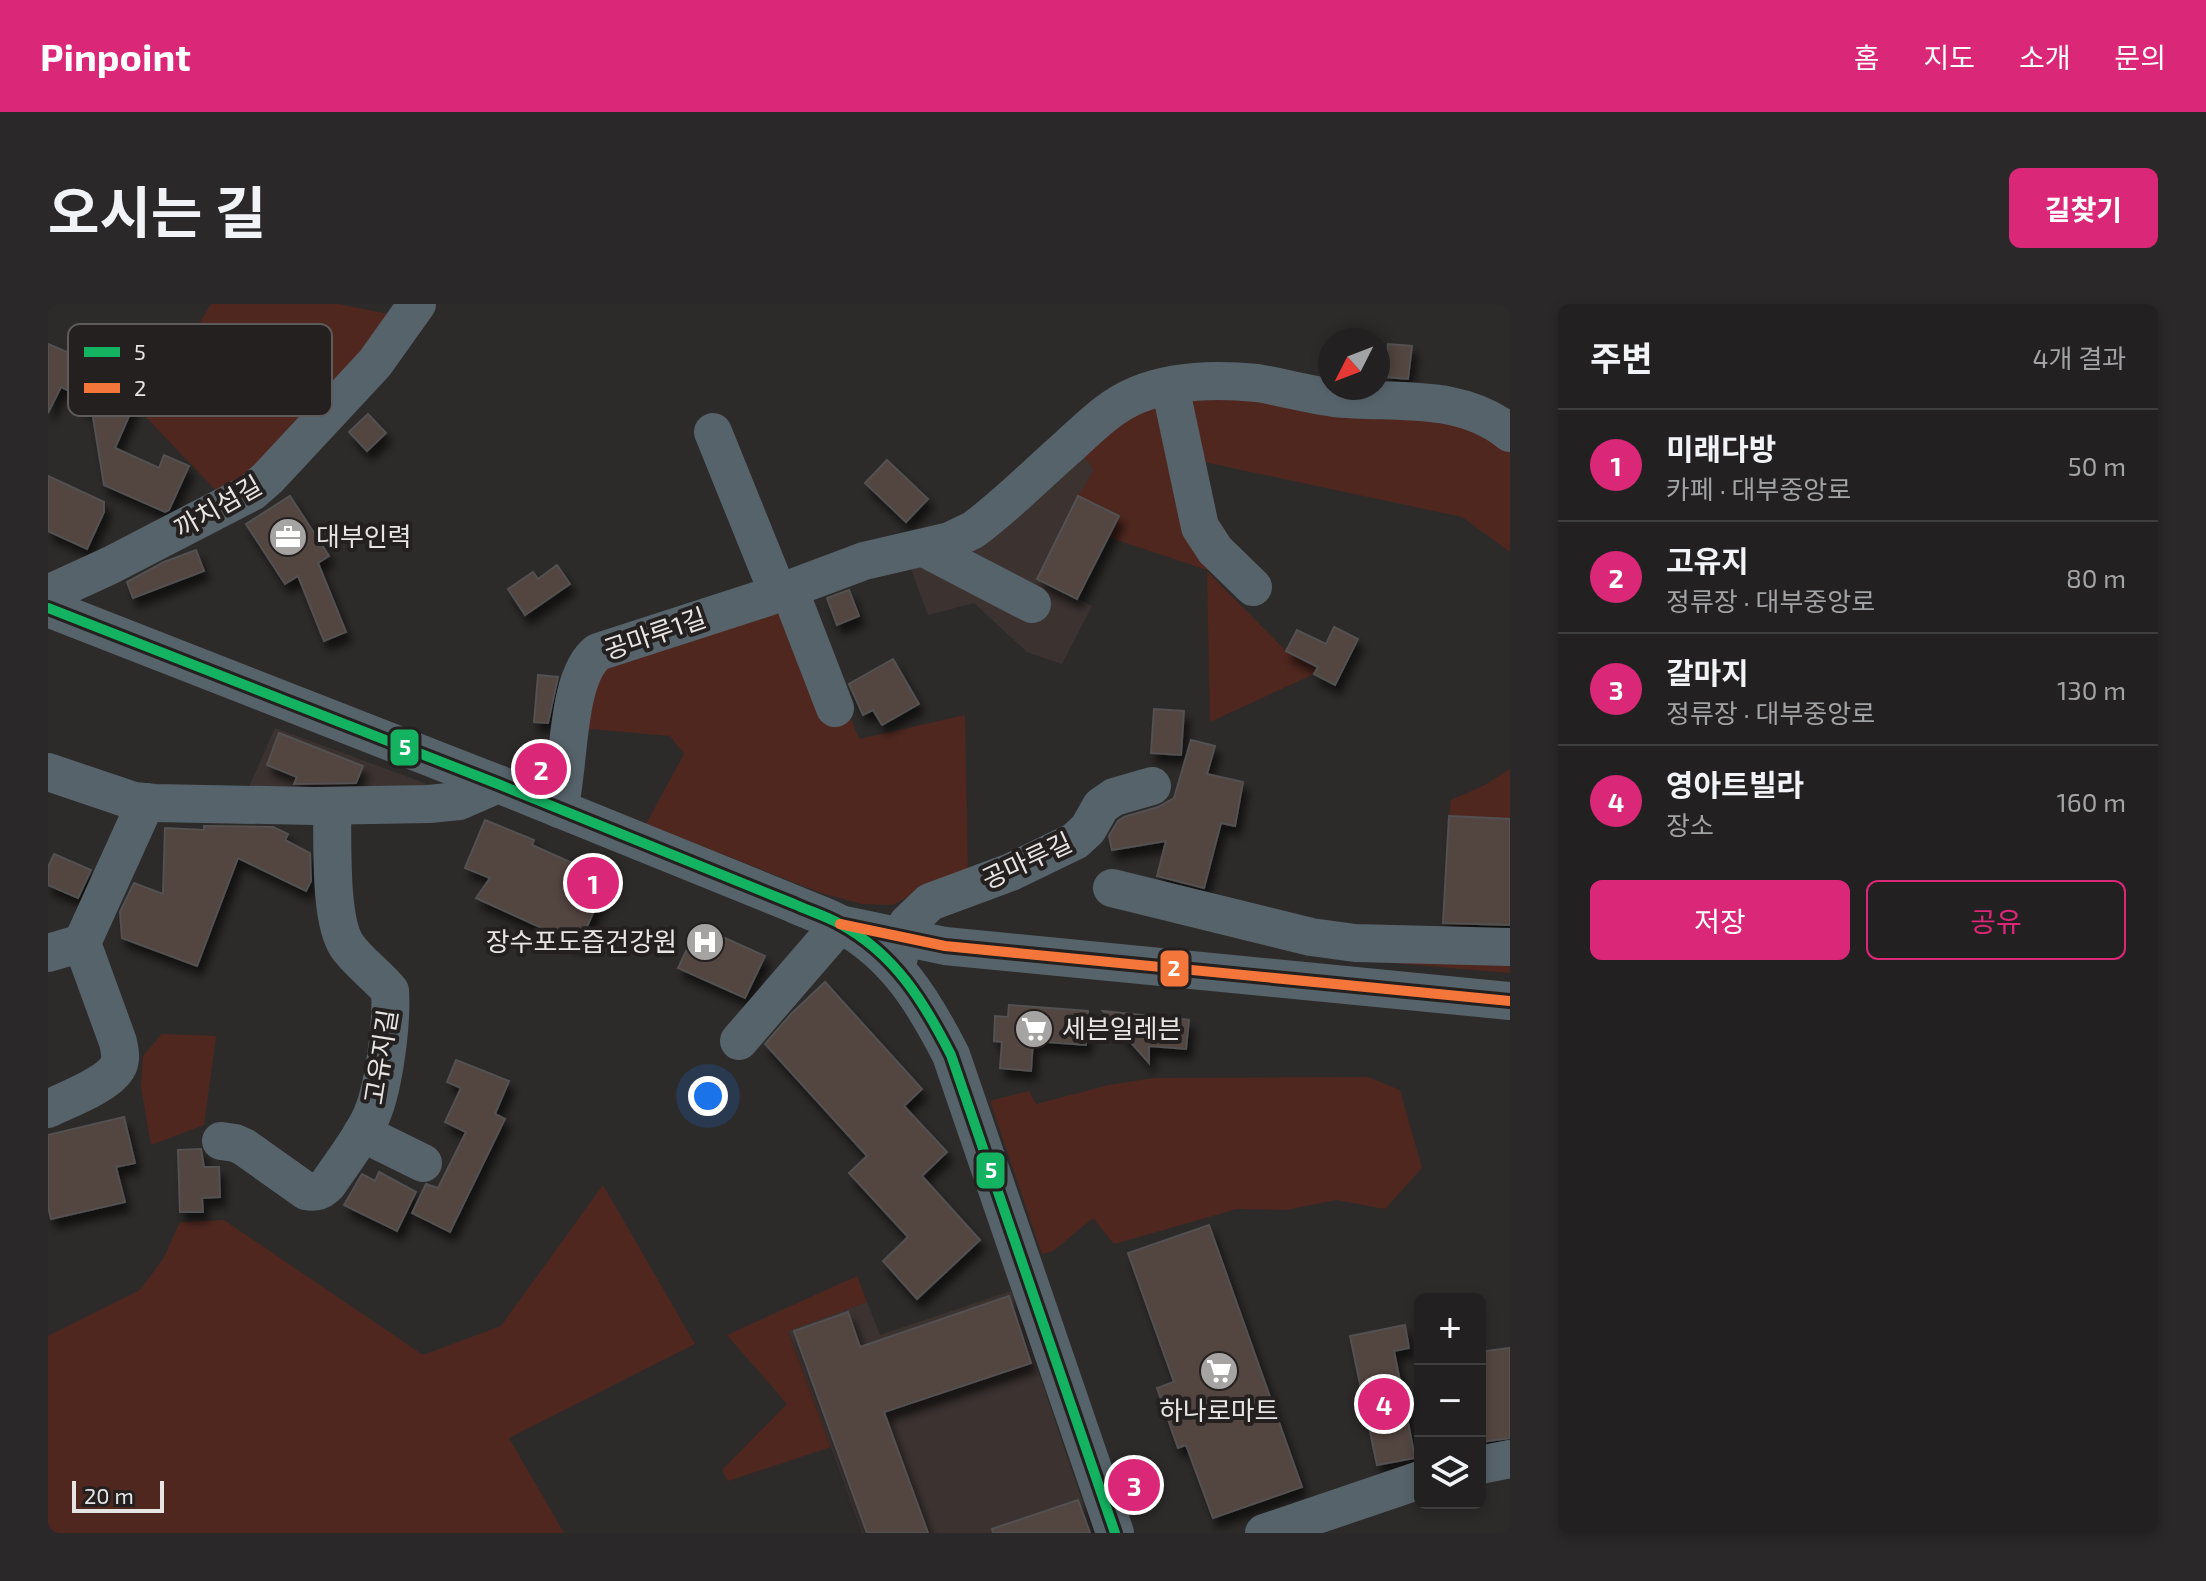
<!DOCTYPE html>
<html lang="ko">
<head>
<meta charset="utf-8">
<style>
	:root { --surface:#222020; --page:#2a2829; --text:#f1f3f6; --muted:#a2a3a5; --line:#3f3e3e; --accent:#db2777 }
	body { margin:0; font-family:"Exo 2","Noto Sans KR",sans-serif; background:var(--page); color:var(--text) }
	.controls { position:absolute; right:24px; bottom:24px; display:grid; overflow:hidden; border-radius:12px; box-shadow:0 4px 12px #0003 }
	.controls button { width:72px; height:72px; display:grid; place-items:center; padding:0; border:0; border-bottom:2px solid var(--line); background:var(--surface); color:var(--text); font:40px sans-serif }
	.compass { position:absolute; left:1270px; top:24px; width:72px; height:72px; border-radius:50%; background:var(--surface); box-shadow:0 4px 12px #0003; rotate:228deg }
	.scale { position:absolute; left:24px; bottom:20px; width:92px; box-sizing:border-box; padding-left:8px; border:4px solid #e7e5e4; border-top:0; font-size:22px; line-height:28px; white-space:nowrap; color:#e7e5e4; -webkit-text-stroke:6px #24201f; paint-order:stroke }
	.you { position:absolute; left:660px; top:792px; width:28px; height:28px; margin:-20px; border:6px solid #fff; border-radius:50%; background:#1a73e8; box-shadow:0 0 0 12px #1a73e833 }
	.badge { display:grid; place-items:center; width:52px; height:52px; border-radius:50%; background:var(--accent); color:#fff; font-size:26px; font-weight:700 }
	.pin { position:absolute; translate:-50% -50%; border:4px solid #fff; box-shadow:0 2px 8px #0006 }
	.list { margin:0; padding:0; list-style:none }
	h2 { display:flex; justify-content:space-between; align-items:center; height:104px; margin:0; padding:0 32px; font-size:34px }
	h2 small { font-size:26px; font-weight:400; color:var(--muted) }
	.list li { display:grid; grid-template-columns:52px 1fr auto; gap:24px; align-items:center; box-sizing:border-box; height:112px; padding:0 32px; border-top:2px solid var(--line) }
	.list b { display:block; font-size:30px; white-space:nowrap }
	.list p { margin:0; font-size:26px; white-space:nowrap; color:var(--muted) }
	.list em { font-size:26px; font-style:normal; color:var(--muted) }
	.actions { display:flex; gap:16px; padding:24px 32px }
	.actions a { flex:1; padding:18px 0; border:2px solid var(--accent); border-radius:12px; text-align:center; font-size:28px; color:var(--accent) }
	.actions .main { background:var(--accent); color:#fff }
	.icon { flex:none; width:44px; height:44px; fill:none; stroke:currentColor; stroke-width:2; stroke-linecap:round; stroke-linejoin:round }
	.map { position:relative; flex:none; width:1462px; height:1229px; overflow:hidden; border-radius:12px }
	header { display:flex; align-items:center; gap:48px; box-sizing:border-box; height:112px; padding:0 40px; background:var(--accent); color:#fff }
	header strong { font-size:38px }
	nav { display:flex; gap:44px; margin-inline-start:auto; font-size:28px }
	.intro { display:flex; align-items:center; justify-content:space-between; box-sizing:border-box; height:192px; padding:0 48px }
	h1 { margin:0; font-size:56px }
	.button { padding:20px 36px; border-radius:12px; background:var(--accent); color:#fff; font-size:28px; font-weight:700 }
	main { display:flex; gap:48px; padding:0 48px }
	aside { flex:1; background:var(--surface); border-radius:12px; box-shadow:0 4px 12px #0003 }
	.map>svg:first-child { display:block }
	.built { fill:#3c3331 }
	.green { fill:#4f271f }
	.building { fill:#524441; stroke:#525151; stroke-width:2; filter:url(#shadow) }
	.lines { fill:none; stroke-linecap:round; stroke-linejoin:round }
	.minor { stroke:#57636b; stroke-width:38 }
	.bus-1-casing { stroke:#24201f; stroke-width:16 }
	.bus-2-casing { stroke:#24201f; stroke-width:16 }
	.bus-1 { stroke:#13b361; stroke-width:10 }
	.bus-2 { stroke:#f5763a; stroke-width:10 }
	.labels { text-anchor:middle; stroke-width:8; stroke-linejoin:round; paint-order:stroke }
	.street-label { font-size:26px; fill:#e7e5e4; stroke:#24201f }
	.poi-label { font-size:26px; fill:#e7e5e4; stroke:#24201f; text-anchor:start }
	.key { fill:#24201f; stroke:#5e5b5a; stroke-width:2 }
	.key-label { font-size:22px; fill:#e7e5e4 }
	.line-badge { stroke:#24201f; stroke-width:3 }
	.badge-label { font-size:22px; text-anchor:middle; font-weight:bold; fill:#fff }
</style>
</head>
<body>
<header>
<strong>Pinpoint</strong>
<nav><a>홈</a><a>지도</a><a>소개</a><a>문의</a></nav>
</header>
<div class="intro"><h1>오시는 길</h1><a class="button">길찾기</a></div>
<main>
<div class="map">
<svg width="1462" height="1229" viewBox="0 0 1462 1229">
	<defs>
		<filter id="shadow"><feDropShadow dx="5" dy="9" stdDeviation="4" flood-color="#0009"/></filter>
	</defs>
	<rect width="100%" height="100%" fill="#2d2b2a"/>
	<!-- built -->
	<g class="built">
		<polygon points="1030,144 1046,166 1071,212 1030,294 1044,302 1014,360 979,348 926,299 880,311 863,265"/>
		<polygon points="227,424 401,488 196,494"/>
		<polygon points="963,987 1045,1229 814,1229 740,1026 819,998 832,1031"/>
	</g>
	<!-- green -->
	<g class="green">
		<polygon points="163,0 290,0 350,12 175,194 96,111"/>
		<polygon points="1138,85 1375,103 1462,137 1462,248 1414,213 1147,156"/>
		<polygon points="1112,97 1165,259 1159,267 1238,347 1270,363 1266,370 1162,418 1159,266 1060,233 1071,212 1030,192 1046,166 1030,144"/>
		<polygon points="732,299 799,405 811,435 917,411 920,572 876,585 844,601 814,600 773,589 598,520 636,450 622,432 530,424 543,365"/>
		<polygon points="1462,465 1462,515 1401,512 1403,496 1435,482"/>
		<polygon points="1462,651 1462,669 1273,653"/>
		<polygon points="114,730 168,732 156,821 103,841 93,783 95,752"/>
		<polygon points="1320,773 1352,786 1374,864 1337,905 1288,896 1238,906 1189,905 1066,940 1045,914 1005,947 994,950 942,797 981,787 988,800 1061,781 1106,774"/>
		<polygon points="555,881 647,1040 461,1134 516,1229 0,1229 0,1032 92,986 115,955 132,918 176,916 375,1051 453,1022"/>
		<polygon points="809,972 819,998 740,1027 783,1143 680,1177 674,1166 739,1100 679,1031"/>
	</g>
	<!-- building -->
	<g class="building">
		<polygon points="0,40 28,52 24,59 71,80 68,86 88,96 67,144 111,164 116,151 141,162 121,206 117,208 56,181 44,107 33,102 37,94 13,83 0,109"/>
		<polygon points="1340,40 1364,42 1360,75 1337,73"/>
		<polygon points="320,110 338,129 319,147 301,128"/>
		<polygon points="839,156 880,195 858,218 817,179"/>
		<polygon points="0,172 56,198 56,208 39,245 0,227"/>
		<polygon points="242,192 281,252 270,259 298,328 276,337 250,272 237,280 198,220"/>
		<polygon points="1030,192 1071,212 1029,295 989,275"/>
		<polygon points="148,246 156,267 85,294 79,278 116,258"/>
		<polygon points="509,261 522,280 477,311 460,285 485,268 490,275"/>
		<polygon points="801,286 811,312 789,321 779,294"/>
		<polygon points="1286,323 1310,335 1287,381 1266,370 1270,363 1238,347 1249,326 1278,340"/>
		<polygon points="845,355 871,400 834,421 825,406 815,411 801,380"/>
		<polygon points="490,371 510,373 500,419 486,418"/>
		<polygon points="1106,405 1136,407 1133,451 1103,449"/>
		<polygon points="231,429 315,462 308,479 246,480 249,473 219,461"/>
		<polygon points="1143,436 1167,442 1159,470 1195,478 1187,522 1173,519 1156,584 1109,572 1118,537 1064,546 1061,532 1070,517 1076,513 1110,503 1126,494"/>
		<polygon points="1401,512 1462,515 1462,621 1395,619"/>
		<polygon points="437,516 486,536 484,541 560,575 531,641 428,594 442,574 417,564"/>
		<polygon points="156,522 225,523 240,530 237,536 262,549 263,577 258,587 190,554 149,662 74,634 72,608 86,579 115,590 117,524 156,526"/>
		<polygon points="6,550 43,566 30,594 0,581 0,563"/>
		<polygon points="650,622 717,652 697,694 630,664"/>
		<polygon points="777,678 874,785 856,802 899,848 874,872 932,936 869,995 835,957 860,933 801,869 819,852 717,740 743,710"/>
		<polygon points="961,701 1040,707 1038,741 985,737 983,767 952,764 954,738 946,737 947,712 960,713"/>
		<polygon points="1055,707 1141,716 1138,745 1101,742 1101,759"/>
		<polygon points="408,756 461,777 447,810 457,815 402,928 364,909 378,880 390,884 418,828 397,818 413,784 399,778"/>
		<polygon points="76,813 87,859 68,863 77,898 3,915 0,902 0,831"/>
		<polygon points="153,845 156,863 171,863 172,893 154,894 155,908 132,908 130,846"/>
		<polygon points="331,868 368,888 349,927 296,901 314,870 327,877"/>
		<polygon points="1161,921 1254,1183 1165,1214 1138,1141 1130,1144 1109,1084 1126,1078 1080,949"/>
		<polygon points="961,992 983,1059 836,1108 880,1229 819,1229 746,1027 800,1008 812,1043"/>
		<polygon points="1357,1021 1361,1044 1346,1047 1367,1154 1329,1161 1302,1032"/>
		<polygon points="1462,1044 1462,1134 1432,1138 1432,1048"/>
		<polygon points="1030,1196 1042,1229 945,1229 944,1225"/>
	</g>
	<g class="lines">
		<!-- minor -->
		<g class="minor">
			<polyline points="1122,82 1152,223 1167,246 1205,283"/>
			<polyline points="665,128 730,289"/>
			<polyline points="876,244 984,300"/>
			<polyline points="741,285 787,404"/>
			<polyline points="0,290 63,261 204,188 220,174 327,59 369,0"/>
			<path d="M0,304l450,176 296,120c15,7 32,12 46,20 55,30 84,78 111,131l164,478"/>
			<polyline points="0,468 86,497 106,499 267,502 381,500 411,497 450,480"/>
			<path d="M511,505c11,-41 6,-132 39,-157l170,-55 96,-36 86,-20 23,-11c34,-25 64,-56 96,-84 21,-19 41,-40 68,-51 36,-15 81,-16 120,-12 26,4 51,12 78,15 60,6 125,-6 175,35"/>
			<polyline points="1064,584 1263,633 1307,639 1462,643"/>
			<polyline points="0,649 34,639"/>
			<polyline points="851,653 852,633 860,619 882,598 963,568 1027,537 1040,525 1053,502 1066,493 1104,482"/>
			<polyline points="691,737 792,620 897,642 1462,697"/>
			<path d="M0,805c18,-9 59,-24 69,-41 5,-8 3,-17 1,-26l-36,-99 64,-141"/>
			<polyline points="314,829 375,859"/>
			<path d="M173,837l14,2 9,4 62,44c10,2 15,0 22,-7 14,-21 30,-41 41,-63 15,-29 23,-98 21,-130 -13,-16 -31,-28 -43,-45 -18,-26 -14,-106 -15,-140"/>
			<polyline points="1432,1161 1462,1155"/>
			<polyline points="1216,1229 1372,1176"/>
		</g>
		<!-- bus-1 casing -->
		<g class="bus-1-casing">
			<path id="bus-1" d="M0,304l450,176 296,120c15,7 32,12 46,20 55,30 84,78 111,131l164,478"/>
		</g>
		<!-- bus-2 casing -->
		<g class="bus-2-casing">
			<polyline id="bus-2" points="792,620 897,642 1462,697"/>
		</g>
		<!-- bus-1 -->
		<use href="#bus-1" class="bus-1"/>
		<!-- bus-2 -->
		<use href="#bus-2" class="bus-2"/>
	</g>
	<!-- icons -->
	<defs>
		<g id="office-disc" transform="scale(2)"><circle r="9.5" fill="#a6a4a3" stroke="#24201f"/><path d="M-6-3h4V-5.5h4V-3h4V5H-6ZM-1-4.5V-3h2v-1.5ZM-6 0V1H6V0Z" fill="#fff"/></g>
		<g id="hospital-disc" transform="scale(2)"><circle r="9.5" fill="#a6a4a3" stroke="#24201f"/><path d="M-5-5h3v3.5h4V-5h3V5h-3V1.5h-4V5h-3Z" fill="#fff"/></g>
		<g id="supermarket-disc" transform="scale(2)"><circle r="9.5" fill="#a6a4a3" stroke="#24201f"/><path d="M-6-5.5h2.5l.6 2H6L4.5 2H-2.5L-4.4-4H-6ZM-1.5 3.2a1.3 1.3 0 1 0 .1 0ZM3 3.2a1.3 1.3 0 1 0 .1 0Z" fill="#fff"/></g>
	</defs>
	<g fill-rule="evenodd">
		<use href="#office-disc" x="240" y="233"/>
		<use href="#hospital-disc" x="657" y="638"/>
		<use href="#supermarket-disc" x="986" y="725"/>
		<use href="#supermarket-disc" x="1171" y="1067"/>
	</g>
	<g class="labels">
		<!-- street labels -->
		<g class="street-label">
			<text transform="translate(170 203) rotate(-30)" y="9">까치섬길</text>
			<text transform="translate(607 330) rotate(-19)" y="9">공마루1길</text>
			<text transform="translate(979 557) rotate(-25)" y="9">공마루길</text>
			<text transform="translate(333 753) rotate(-81)" y="9">고유지길</text>
		</g>
		<!-- poi labels -->
		<g class="poi-label">
			<text x="268" y="242">대부인력</text>
			<text x="629" y="647" text-anchor="end">장수포도즙건강원</text>
			<text x="1014" y="734">세븐일레븐</text>
			<text x="1171" y="1116" text-anchor="middle">하나로마트</text>
		</g>
	</g>
	<!-- legend -->
	<rect x="20" y="20" width="264" height="92" rx="12" class="key"/>
	<rect x="36" y="43" width="36" height="10" fill="#13b361"/>
	<rect x="36" y="79" width="36" height="10" fill="#f5763a"/>
	<g class="key-label">
		<text x="86" y="56">5</text>
		<text x="86" y="92">2</text>
	</g>
	<g class="line-badge">
		<rect x="341" y="424" width="31" height="39" rx="8" fill="#13b361"/>
		<rect x="1111" y="645" width="31" height="39" rx="8" fill="#f5763a"/>
		<rect x="927" y="847" width="31" height="39" rx="8" fill="#13b361"/>
	</g>
	<g class="badge-label">
		<text x="357" y="451">5</text>
		<text x="1126" y="672">2</text>
		<text x="943" y="874">5</text>
	</g>
</svg>
<div class="controls">
<button>+</button>
<button>−</button>
<button><svg class="icon" aria-label="layers" viewBox="0 0 24 24"><path d="M12 4l9 5-9 5-9-5zM3 14l9 5 9-5"/></svg></button>
</div>
<svg class="compass" viewBox="-18 -18 36 36"><path d="M0-13l5 13h-10z" fill="#e53935"/><path d="M0 13l5-13h-10z" fill="#a2a3a5"/></svg>
<div class="scale">20 m</div>
<div class="you"></div>
<div class="pin badge" style="left:545px;top:579px">1</div>
<div class="pin badge" style="left:493px;top:465px">2</div>
<div class="pin badge" style="left:1086px;top:1181px">3</div>
<div class="pin badge" style="left:1336px;top:1100px">4</div>
</div>
<aside>
<h2>주변<small>4개 결과</small></h2>
<ul class="list">
<li><span class="badge">1</span><div><b>미래다방</b><p>카페 · 대부중앙로</p></div><em>50 m</em></li>
<li><span class="badge">2</span><div><b>고유지</b><p>정류장 · 대부중앙로</p></div><em>80 m</em></li>
<li><span class="badge">3</span><div><b>갈마지</b><p>정류장 · 대부중앙로</p></div><em>130 m</em></li>
<li><span class="badge">4</span><div><b>영아트빌라</b><p>장소</p></div><em>160 m</em></li>
</ul>
<div class="actions"><a class="main">저장</a><a>공유</a></div>
</aside>
</main>
</body>
</html>
